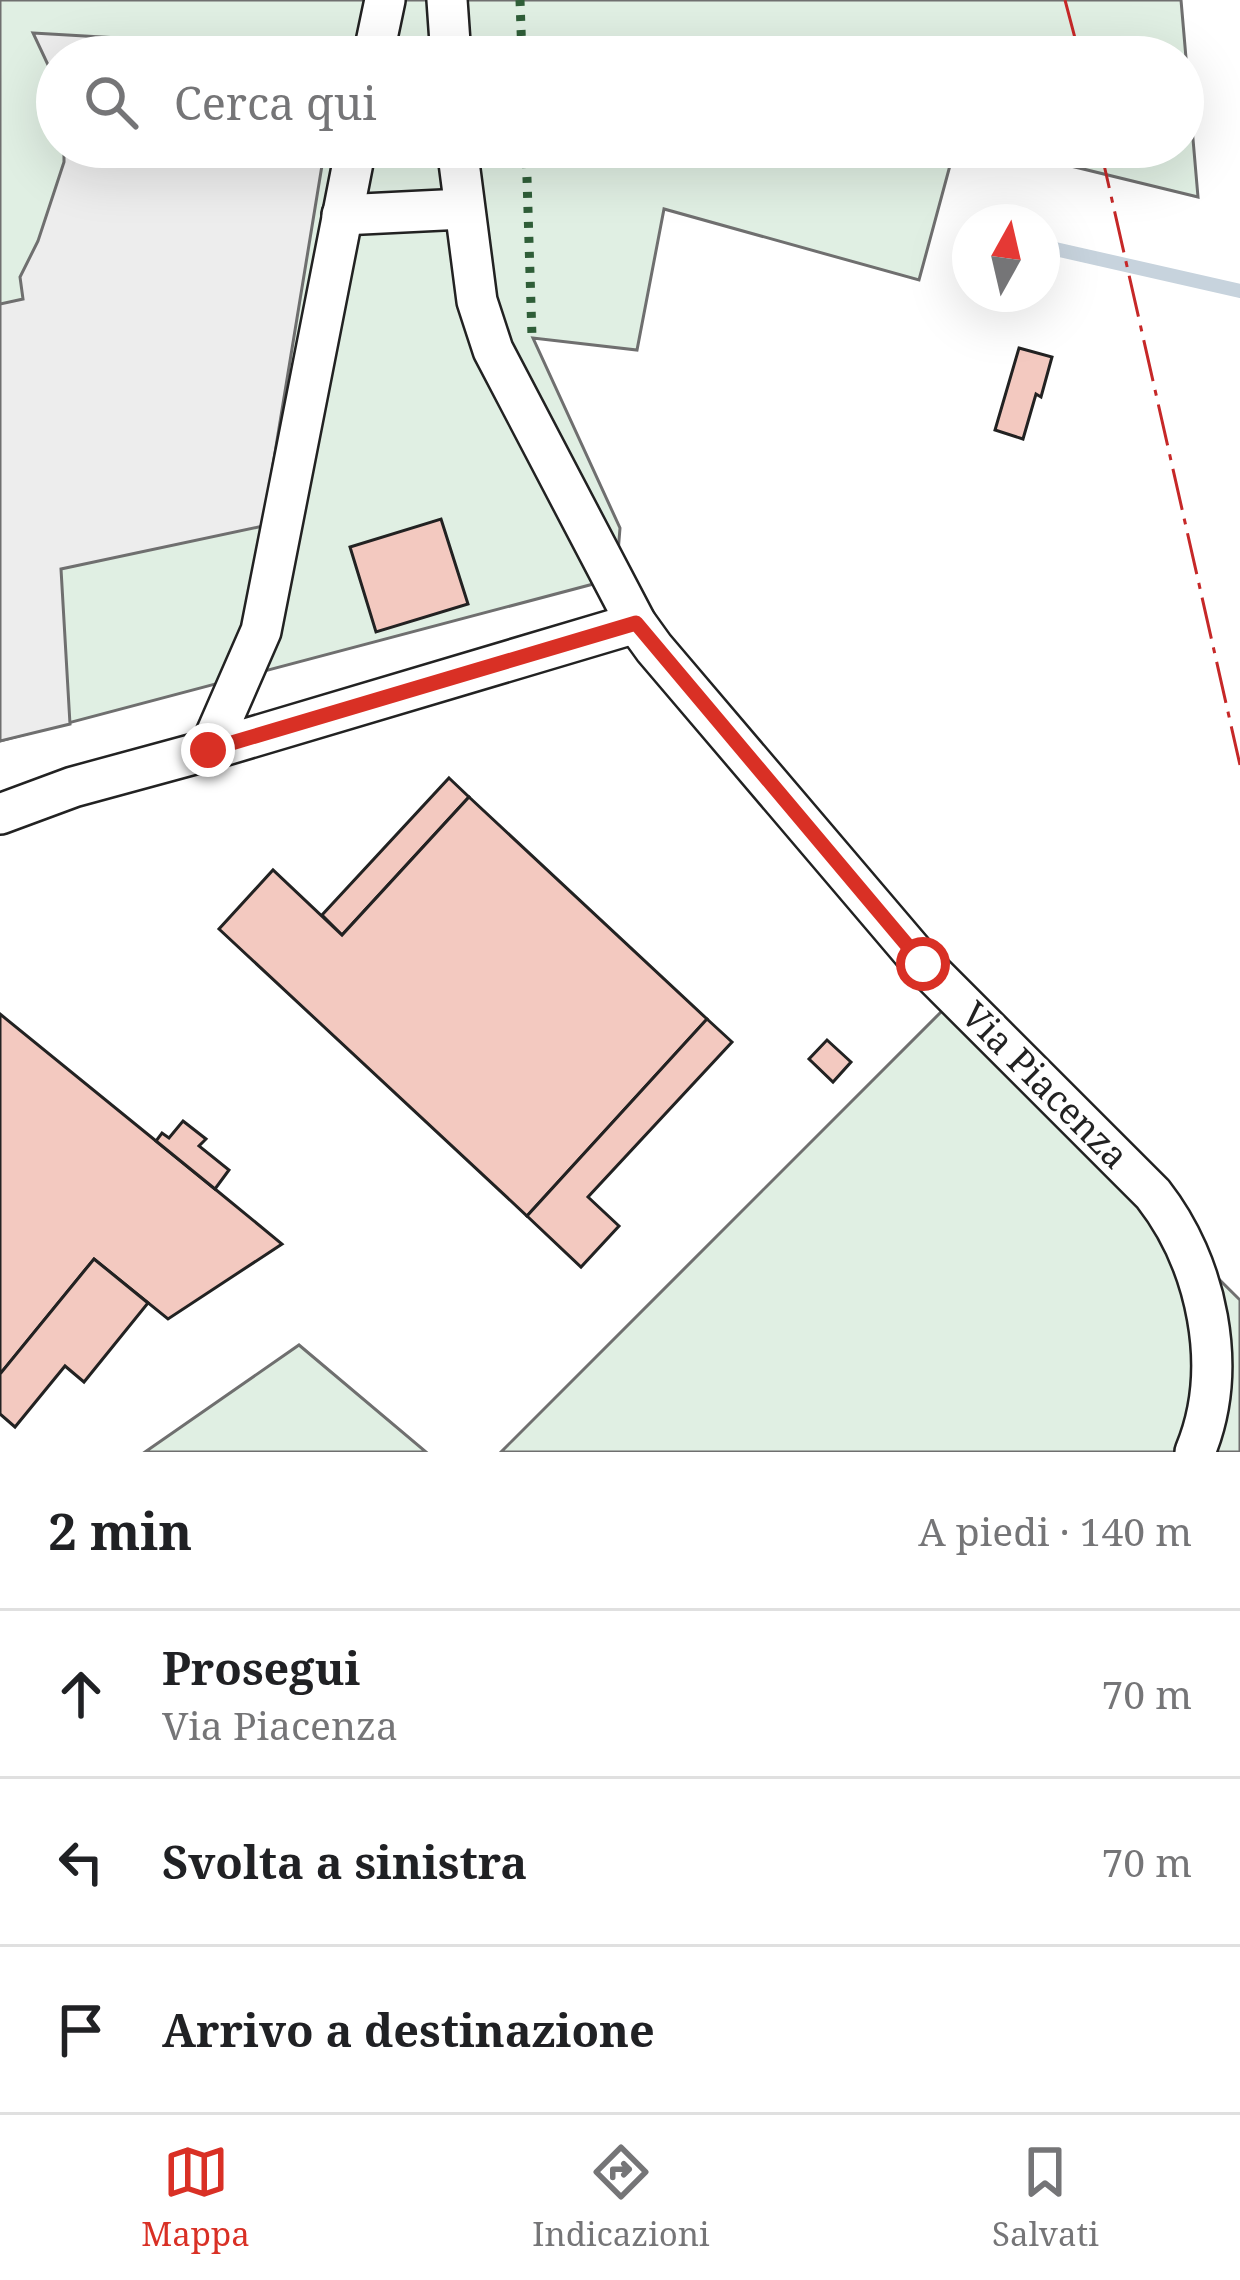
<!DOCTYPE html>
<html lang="it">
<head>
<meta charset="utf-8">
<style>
	:root { --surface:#fff; --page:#f2f2f2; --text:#202124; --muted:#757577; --line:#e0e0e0; --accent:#d93025 }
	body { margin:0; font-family:"Noto Serif",serif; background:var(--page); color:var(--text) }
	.compass { position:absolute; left:952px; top:204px; width:108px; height:108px; border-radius:50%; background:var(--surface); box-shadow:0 12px 48px #0002; rotate:8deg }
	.stop { position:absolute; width:36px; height:36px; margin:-27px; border:9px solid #d93025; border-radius:50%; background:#fff }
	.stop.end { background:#d93025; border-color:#fff; box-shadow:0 3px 12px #0008 }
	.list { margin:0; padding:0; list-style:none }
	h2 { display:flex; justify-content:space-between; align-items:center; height:156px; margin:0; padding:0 48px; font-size:51px }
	h2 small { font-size:39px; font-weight:400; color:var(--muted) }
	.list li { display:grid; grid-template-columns:78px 1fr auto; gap:36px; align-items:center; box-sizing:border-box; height:168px; padding:0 48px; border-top:3px solid var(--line) }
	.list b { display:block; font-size:45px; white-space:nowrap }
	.list p { margin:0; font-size:39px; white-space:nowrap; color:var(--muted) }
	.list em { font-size:39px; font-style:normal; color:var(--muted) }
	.icon { flex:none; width:66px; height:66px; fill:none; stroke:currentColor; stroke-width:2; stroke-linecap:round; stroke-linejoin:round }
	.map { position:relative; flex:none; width:1240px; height:1452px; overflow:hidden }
	.search { position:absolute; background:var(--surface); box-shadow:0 12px 48px #0002; left:36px; right:36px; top:36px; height:132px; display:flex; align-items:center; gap:30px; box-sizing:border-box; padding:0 42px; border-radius:66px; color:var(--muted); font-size:45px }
	.sheet { height:660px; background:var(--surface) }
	nav { display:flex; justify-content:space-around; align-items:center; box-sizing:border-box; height:168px; border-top:3px solid var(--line); background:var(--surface); font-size:33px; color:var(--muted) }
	nav a { display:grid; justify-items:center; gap:6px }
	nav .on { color:var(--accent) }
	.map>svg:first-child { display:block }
	.green { fill:#e0efe3; stroke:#6f6f6f; stroke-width:3 }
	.parking { fill:#ededed; stroke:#6f6f6f; stroke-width:3 }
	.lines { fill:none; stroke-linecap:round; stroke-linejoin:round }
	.stream { stroke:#c7d3dd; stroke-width:14 }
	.building { fill:#f3c9c0; stroke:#222; stroke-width:3 }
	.minor-casing { stroke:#222; stroke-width:44 }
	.minor { stroke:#fff; stroke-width:39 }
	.hedge { stroke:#2f5e38; stroke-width:9; stroke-dasharray:6 9; stroke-linecap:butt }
	.power { stroke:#c62828; stroke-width:3; stroke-dasharray:42 9 6 9; stroke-linecap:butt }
	.route { stroke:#d93025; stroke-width:15 }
	.labels { text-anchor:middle; stroke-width:9; stroke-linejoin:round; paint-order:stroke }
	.street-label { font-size:36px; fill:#222; stroke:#fff }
</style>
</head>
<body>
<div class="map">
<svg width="1240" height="1452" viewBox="0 0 1240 1452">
	<rect width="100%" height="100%" fill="#fff"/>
	<!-- green -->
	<g class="green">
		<polygon points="0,0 1181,0 1198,197 993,147 1183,147 1183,57 57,57 57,147 955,147 919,280 664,209 637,350 533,338 620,528 616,578 0,741"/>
		<polygon points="945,1008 1240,1300 1240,1452 501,1452"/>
		<polygon points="299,1345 426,1452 145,1452"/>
	</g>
	<!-- parking -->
	<g class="parking">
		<polygon points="33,33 188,42 251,57 57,57 57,84"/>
		<polygon points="64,147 325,147 263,526 61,569 70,724 0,741 0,304 23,299 20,277 38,241 64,162"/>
	</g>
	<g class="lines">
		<!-- stream -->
		<polyline class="stream" points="1042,246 1240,291"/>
	</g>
	<!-- building -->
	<g class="building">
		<polygon points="1019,348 1052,357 1041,397 1036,394 1023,439 995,430"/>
		<polygon points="441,519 468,604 376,632 350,547"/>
		<polygon points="449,778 469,797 342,935 322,915"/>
		<polygon points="469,797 707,1019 527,1216 219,929 273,870 342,935"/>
		<polygon points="0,1014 215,1189 282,1244 168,1319 94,1259 0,1374"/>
		<polygon points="707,1019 732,1042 588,1197 619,1226 581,1267 527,1216"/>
		<polygon points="827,1040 851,1062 833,1082 809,1059"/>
		<polygon points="183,1121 206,1139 199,1146 229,1170 215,1189 156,1141 162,1133 169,1138"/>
		<polygon points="94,1259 148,1303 84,1382 65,1366 15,1427 0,1414 0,1374"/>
	</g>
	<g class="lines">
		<!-- minor casing -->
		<g class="minor-casing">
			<g id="minor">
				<polyline points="447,0 451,57"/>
				<polyline points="373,57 385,0"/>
				<polyline points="356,147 261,631 209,750 636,623"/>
				<path d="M457,147l20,154 16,49 143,273 18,25 269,316 230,230c54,69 77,174 42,258"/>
				<polyline points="342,215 463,209"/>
				<polyline points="0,814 73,787 209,750"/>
			</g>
		</g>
		<!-- minor -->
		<use href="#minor" class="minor"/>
		<!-- hedge -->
		<g class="hedge">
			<polyline points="520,0 522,57"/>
			<polyline points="526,147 532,337"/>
		</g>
		<!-- power -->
		<g class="power">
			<polyline points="1065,0 1080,57"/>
			<polyline points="1100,147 1240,765"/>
		</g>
	</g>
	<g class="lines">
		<!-- route -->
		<polyline class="route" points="208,750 636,623 923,964"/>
	</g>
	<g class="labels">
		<!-- street labels -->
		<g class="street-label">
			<text transform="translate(1045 1085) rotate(45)" y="13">Via Piacenza</text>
		</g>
	</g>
</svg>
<svg class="compass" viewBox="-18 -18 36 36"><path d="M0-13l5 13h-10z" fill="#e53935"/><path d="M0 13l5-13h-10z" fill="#757577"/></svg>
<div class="stop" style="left:923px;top:964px"></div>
<div class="stop end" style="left:208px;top:750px"></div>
<div class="search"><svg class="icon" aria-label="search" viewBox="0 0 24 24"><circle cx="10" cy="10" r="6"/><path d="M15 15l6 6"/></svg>Cerca qui</div>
</div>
<section class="sheet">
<h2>2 min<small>A piedi · 140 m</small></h2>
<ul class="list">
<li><svg class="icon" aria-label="ahead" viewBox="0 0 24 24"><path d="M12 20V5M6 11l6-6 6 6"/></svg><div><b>Prosegui</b><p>Via Piacenza</p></div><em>70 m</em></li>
<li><svg class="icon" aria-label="left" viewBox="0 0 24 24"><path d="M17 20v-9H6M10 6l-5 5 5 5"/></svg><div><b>Svolta a sinistra</b></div><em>70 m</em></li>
<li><svg class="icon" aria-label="arrive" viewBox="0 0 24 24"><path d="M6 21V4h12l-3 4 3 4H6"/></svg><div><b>Arrivo a destinazione</b></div></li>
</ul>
</section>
<nav>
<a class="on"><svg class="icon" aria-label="map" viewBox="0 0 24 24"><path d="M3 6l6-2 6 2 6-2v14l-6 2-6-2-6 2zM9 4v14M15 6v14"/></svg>Mappa</a>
<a><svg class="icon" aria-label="directions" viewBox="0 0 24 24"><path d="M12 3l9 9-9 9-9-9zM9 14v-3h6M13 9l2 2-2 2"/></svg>Indicazioni</a>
<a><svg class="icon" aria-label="saved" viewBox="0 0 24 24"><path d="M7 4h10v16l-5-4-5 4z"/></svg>Salvati</a>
</nav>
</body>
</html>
